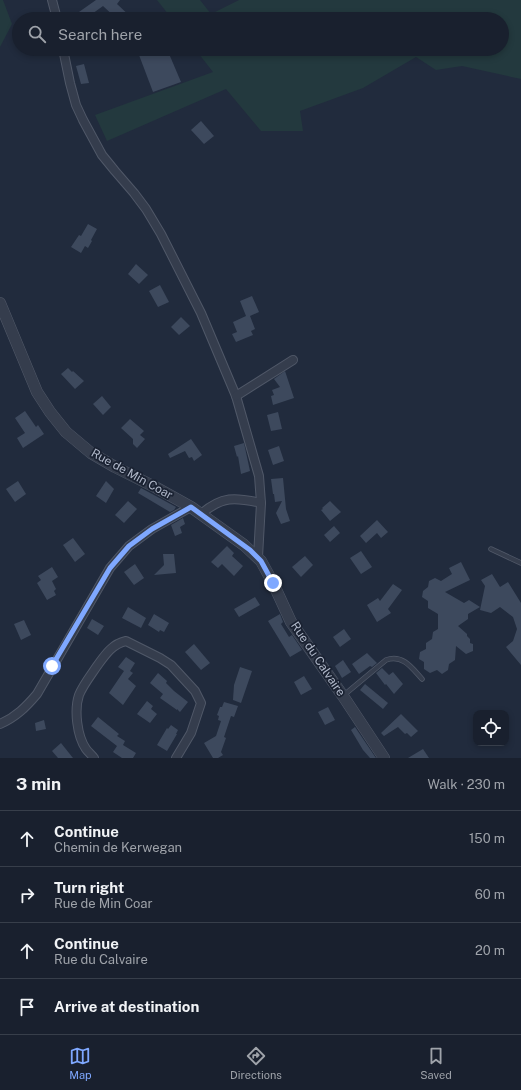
<!DOCTYPE html>
<html lang="en">
<head>
<meta charset="utf-8">
<style>
	:root { --surface:#19202e; --page:#222836; --text:#f1f3f6; --muted:#9fa3aa; --line:#373e4a; --accent:#7fa8ff }
	body { margin:0; font-family:"Public Sans",sans-serif; background:var(--page); color:var(--text) }
	.controls { position:absolute; right:12px; bottom:12px; display:grid; overflow:hidden; border-radius:8px; box-shadow:0 2px 6px #0003 }
	.controls button { width:36px; height:36px; display:grid; place-items:center; padding:0; border:0; border-bottom:1px solid var(--line); background:var(--surface); color:var(--text); font:20px sans-serif }
	.stop { position:absolute; width:12px; height:12px; margin:-9px; border:3px solid #7fa8ff; border-radius:50%; background:#fff }
	.stop.end { background:#7fa8ff; border-color:#fff; box-shadow:0 1px 4px #0008 }
	.list { margin:0; padding:0; list-style:none }
	h2 { display:flex; justify-content:space-between; align-items:center; height:52px; margin:0; padding:0 16px; font-size:17px }
	h2 small { font-size:13px; font-weight:400; color:var(--muted) }
	.list li { display:grid; grid-template-columns:26px 1fr auto; gap:12px; align-items:center; box-sizing:border-box; height:56px; padding:0 16px; border-top:1px solid var(--line) }
	.list b { display:block; font-size:15px; white-space:nowrap }
	.list p { margin:0; font-size:13px; white-space:nowrap; color:var(--muted) }
	.list em { font-size:13px; font-style:normal; color:var(--muted) }
	.icon { flex:none; width:22px; height:22px; fill:none; stroke:currentColor; stroke-width:2; stroke-linecap:round; stroke-linejoin:round }
	.map { position:relative; flex:none; width:521px; height:758px; overflow:hidden }
	.search { position:absolute; background:var(--surface); box-shadow:0 2px 6px #0003; left:12px; right:12px; top:12px; height:44px; display:flex; align-items:center; gap:10px; box-sizing:border-box; padding:0 14px; border-radius:22px; color:var(--muted); font-size:15px }
	.sheet { height:276px; background:var(--surface) }
	nav { display:flex; justify-content:space-around; align-items:center; box-sizing:border-box; height:56px; border-top:1px solid var(--line); background:var(--surface); font-size:11px; color:var(--muted) }
	nav a { display:grid; justify-items:center; gap:2px }
	nav .on { color:var(--accent) }
	.map>svg:first-child { display:block }
	.green { fill:#23393e }
	.building { fill:#3d495d }
	.lines { fill:none; stroke-linecap:round; stroke-linejoin:round }
	.service-casing { stroke:#505868; stroke-width:5.5 }
	.minor-casing { stroke:#505868; stroke-width:10 }
	.tertiary-casing { stroke:#505868; stroke-width:12 }
	.service { stroke:#353d4d; stroke-width:4 }
	.minor { stroke:#353d4d; stroke-width:8 }
	.tertiary { stroke:#353d4d; stroke-width:11 }
	.route { stroke:#7fa8ff; stroke-width:5 }
	.labels { text-anchor:middle; stroke-width:3.5; stroke-linejoin:round; paint-order:stroke }
	.street-label { font-size:12px; fill:#b0b8c9; stroke:#1a2232 }
</style>
</head>
<body>
<div class="map">
<svg width="521" height="758" viewBox="0 0 521 758">
	<rect width="100%" height="100%" fill="#212b3d"/>
	<!-- green -->
	<g class="green">
		<polygon points="0,0 3,0 12,24 0,47"/>
		<polygon points="157,0 200,0 211,14 239,0 521,0 521,79 462,66 436,70 416,57 363,88 300,111 303,131 261,131 226,89 107,141 95,115 213,72 195,49 502,49 502,19 172,19"/>
	</g>
	<!-- building -->
	<g class="building">
		<polygon points="96,0 120,0 117,4 133,19 117,19 103,6 85,19 69,19"/>
		<polygon points="156,49 167,49 181,82 153,92 139,55"/>
		<polygon points="84,64 89,83 81,84 76,66"/>
		<polygon points="201,121 214,136 204,144 191,130"/>
		<polygon points="88,224 97,229 91,240 92,241 88,248 85,246 81,253 71,247 79,235 81,236"/>
		<polygon points="136,264 148,275 139,284 128,274"/>
		<polygon points="160,285 169,302 158,307 149,291"/>
		<polygon points="252,296 259,312 250,316 255,329 251,331 253,335 236,342 232,334 237,332 233,322 246,316 240,301"/>
		<polygon points="181,317 190,326 179,335 171,327"/>
		<polygon points="68,368 72,372 73,371 84,381 75,389 61,374"/>
		<polygon points="285,371 294,398 273,405 271,396 274,395 272,390 280,387 274,379"/>
		<polygon points="102,396 111,407 103,415 93,404"/>
		<polygon points="25,411 36,427 38,425 44,434 23,448 17,438 25,433 15,418"/>
		<polygon points="278,412 282,429 271,431 267,415"/>
		<polygon points="130,419 144,431 140,435 145,439 137,448 133,444 133,439 121,428"/>
		<polygon points="191,439 202,455 194,461 192,457 189,458 185,451 170,458 168,454"/>
		<polygon points="244,443 250,471 241,474 238,456 237,457 234,446"/>
		<polygon points="279,446 284,461 273,465 268,450"/>
		<polygon points="283,478 286,509 290,521 281,524 276,513 282,501 275,502 274,494 273,494 271,479"/>
		<polygon points="18,481 26,494 15,502 6,489"/>
		<polygon points="106,481 114,489 106,503 96,496"/>
		<polygon points="141,488 176,507 174,510 170,512 138,493"/>
		<polygon points="128,501 137,509 124,523 115,515"/>
		<polygon points="330,501 341,512 330,521 321,510 323,509 322,508"/>
		<polygon points="183,518 185,524 180,527 182,533 175,536 171,525"/>
		<polygon points="377,520 388,532 381,538 377,533 366,543 360,536"/>
		<polygon points="334,526 340,533 330,542 324,535"/>
		<polygon points="73,538 85,554 75,562 63,545"/>
		<polygon points="227,546 234,553 232,556 243,566 234,576 222,564 218,568 211,562"/>
		<polygon points="361,551 372,567 361,574 350,558"/>
		<polygon points="163,554 174,554 176,573 154,575 164,565"/>
		<polygon points="305,556 313,565 301,577 292,567"/>
		<polygon points="461,562 470,580 445,592 464,603 469,600 480,607 468,614 468,619 458,626 467,634 467,636 470,639 470,643 473,644 473,651 466,654 456,646 455,660 449,664 448,670 442,674 437,670 430,673 424,669 424,662 419,659 420,652 426,649 426,643 432,639 433,632 438,629 438,614 428,608 428,601 422,597 423,591 428,587 429,581 435,578 441,581 452,574 449,568"/>
		<polygon points="135,564 144,578 134,585 124,572"/>
		<polygon points="52,567 58,577 52,581 56,589 54,591 56,595 47,600 37,583 41,580 38,576"/>
		<polygon points="492,574 500,587 508,582 521,603 521,665 506,647 513,641 517,629 513,617 500,607 491,613 480,610 485,586 481,580"/>
		<polygon points="393,584 402,590 388,609 391,613 377,622 367,605 378,598 380,601"/>
		<polygon points="255,597 260,605 239,617 234,609"/>
		<polygon points="128,607 146,618 141,628 122,618"/>
		<polygon points="154,614 169,623 164,632 160,630 159,632 148,625"/>
		<polygon points="280,614 283,622 281,624 289,637 292,635 302,650 290,657 268,621"/>
		<polygon points="92,619 104,626 98,635 87,628"/>
		<polygon points="24,620 31,635 21,640 14,624"/>
		<polygon points="344,629 351,639 340,647 333,637"/>
		<polygon points="194,644 210,663 201,670 185,652"/>
		<polygon points="367,653 377,663 372,667 370,666 359,674 352,664"/>
		<polygon points="126,657 135,663 130,671 133,673 128,679 136,686 123,705 109,693 124,671 118,667"/>
		<polygon points="343,660 351,672 342,678 335,666"/>
		<polygon points="240,667 252,671 241,703 233,700 234,685"/>
		<polygon points="382,668 389,675 393,672 403,684 394,694 386,684 385,685 376,673"/>
		<polygon points="158,673 167,681 166,683 174,691 188,702 180,712 177,709 177,710 160,698 163,694 150,683"/>
		<polygon points="304,676 312,689 301,695 294,682"/>
		<polygon points="365,684 388,703 383,709 360,690"/>
		<polygon points="147,701 153,706 151,709 157,714 150,723 137,714"/>
		<polygon points="224,702 238,706 234,717 231,716 224,737 226,738 221,752 223,755 218,758 213,758 204,743 216,736 221,721 218,720 219,716 217,715 220,707 222,707"/>
		<polygon points="328,707 335,720 325,725 318,712"/>
		<polygon points="401,714 418,731 411,737 407,733 405,734 398,727 384,736 381,733"/>
		<polygon points="98,717 119,734 117,736 125,741 123,745 136,753 133,758 122,758 113,752 117,746 91,726"/>
		<polygon points="44,720 46,729 36,731 35,723"/>
		<polygon points="171,725 178,730 176,734 177,734 167,751 157,745 167,728 168,729"/>
		<polygon points="355,727 376,758 370,758 363,750 351,730"/>
		<polygon points="61,743 73,758 58,758 52,751"/>
		<polygon points="423,749 429,758 408,758"/>
	</g>
	<g class="lines">
		<!-- service casing -->
		<g class="service-casing">
			<g id="service">
				<polyline points="491,549 521,563"/>
				<path d="M344,695l42,-35c17,-6 26,8 36,19"/>
			</g>
		</g>
		<!-- minor casing -->
		<g class="minor-casing">
			<g id="minor">
				<polyline points="52,0 57,19"/>
				<polyline points="63,49 70,83 76,105 83,120 102,155 115,171 134,193 146,209 161,234 201,313 236,396 259,476 261,503 258,557"/>
				<polyline points="236,396 293,360"/>
				<path d="M201,514c21,-18 34,-17 60,-11"/>
				<path d="M0,724c16,-7 26,-17 37,-30l73,-126 19,-22 23,-17 39,-22"/>
				<path d="M94,758c-2,-3 -6,-6 -8,-9 -9,-13 -12,-39 -7,-54 4,-10 12,-20 18,-29 8,-11 15,-22 29,-25l34,17 11,7 24,26 6,12 -10,30 -15,25"/>
			</g>
		</g>
		<!-- tertiary casing -->
		<g class="tertiary-casing">
			<polyline id="tertiary" points="0,303 37,392 50,412 66,432 91,453 115,467 155,487 191,507 244,545 261,561 273,583 291,622 343,696 384,758"/>
		</g>
		<!-- service -->
		<use href="#service" class="service"/>
		<!-- minor -->
		<use href="#minor" class="minor"/>
		<!-- tertiary -->
		<use href="#tertiary" class="tertiary"/>
	</g>
	<g class="lines">
		<!-- route -->
		<polyline class="route" points="52,666 110,568 129,546 152,529 191,507 250,550 261,561 273,583"/>
	</g>
	<g class="labels">
		<!-- street labels -->
		<g class="street-label">
			<text transform="translate(132 474) rotate(29)" y="4">Rue de Min Coar</text>
			<text transform="translate(318 659) rotate(56)" y="4">Rue du Calvaire</text>
		</g>
	</g>
</svg>
<div class="controls">
<button><svg class="icon" aria-label="locate" viewBox="0 0 24 24"><circle cx="12" cy="12" r="6"/><path d="M12 2v4M12 18v4M2 12h4M18 12h4"/></svg></button>
</div>
<div class="stop" style="left:52px;top:666px"></div>
<div class="stop end" style="left:273px;top:583px"></div>
<div class="search"><svg class="icon" aria-label="search" viewBox="0 0 24 24"><circle cx="10" cy="10" r="6"/><path d="M15 15l6 6"/></svg>Search here</div>
</div>
<section class="sheet">
<h2>3 min<small>Walk · 230 m</small></h2>
<ul class="list">
<li><svg class="icon" aria-label="ahead" viewBox="0 0 24 24"><path d="M12 20V5M6 11l6-6 6 6"/></svg><div><b>Continue</b><p>Chemin de Kerwegan</p></div><em>150 m</em></li>
<li><svg class="icon" aria-label="right" viewBox="0 0 24 24"><path d="M7 20v-9h11M14 6l5 5-5 5"/></svg><div><b>Turn right</b><p>Rue de Min Coar</p></div><em>60 m</em></li>
<li><svg class="icon" aria-label="ahead" viewBox="0 0 24 24"><path d="M12 20V5M6 11l6-6 6 6"/></svg><div><b>Continue</b><p>Rue du Calvaire</p></div><em>20 m</em></li>
<li><svg class="icon" aria-label="arrive" viewBox="0 0 24 24"><path d="M6 21V4h12l-3 4 3 4H6"/></svg><div><b>Arrive at destination</b></div></li>
</ul>
</section>
<nav>
<a class="on"><svg class="icon" aria-label="map" viewBox="0 0 24 24"><path d="M3 6l6-2 6 2 6-2v14l-6 2-6-2-6 2zM9 4v14M15 6v14"/></svg>Map</a>
<a><svg class="icon" aria-label="directions" viewBox="0 0 24 24"><path d="M12 3l9 9-9 9-9-9zM9 14v-3h6M13 9l2 2-2 2"/></svg>Directions</a>
<a><svg class="icon" aria-label="saved" viewBox="0 0 24 24"><path d="M7 4h10v16l-5-4-5 4z"/></svg>Saved</a>
</nav>
</body>
</html>
